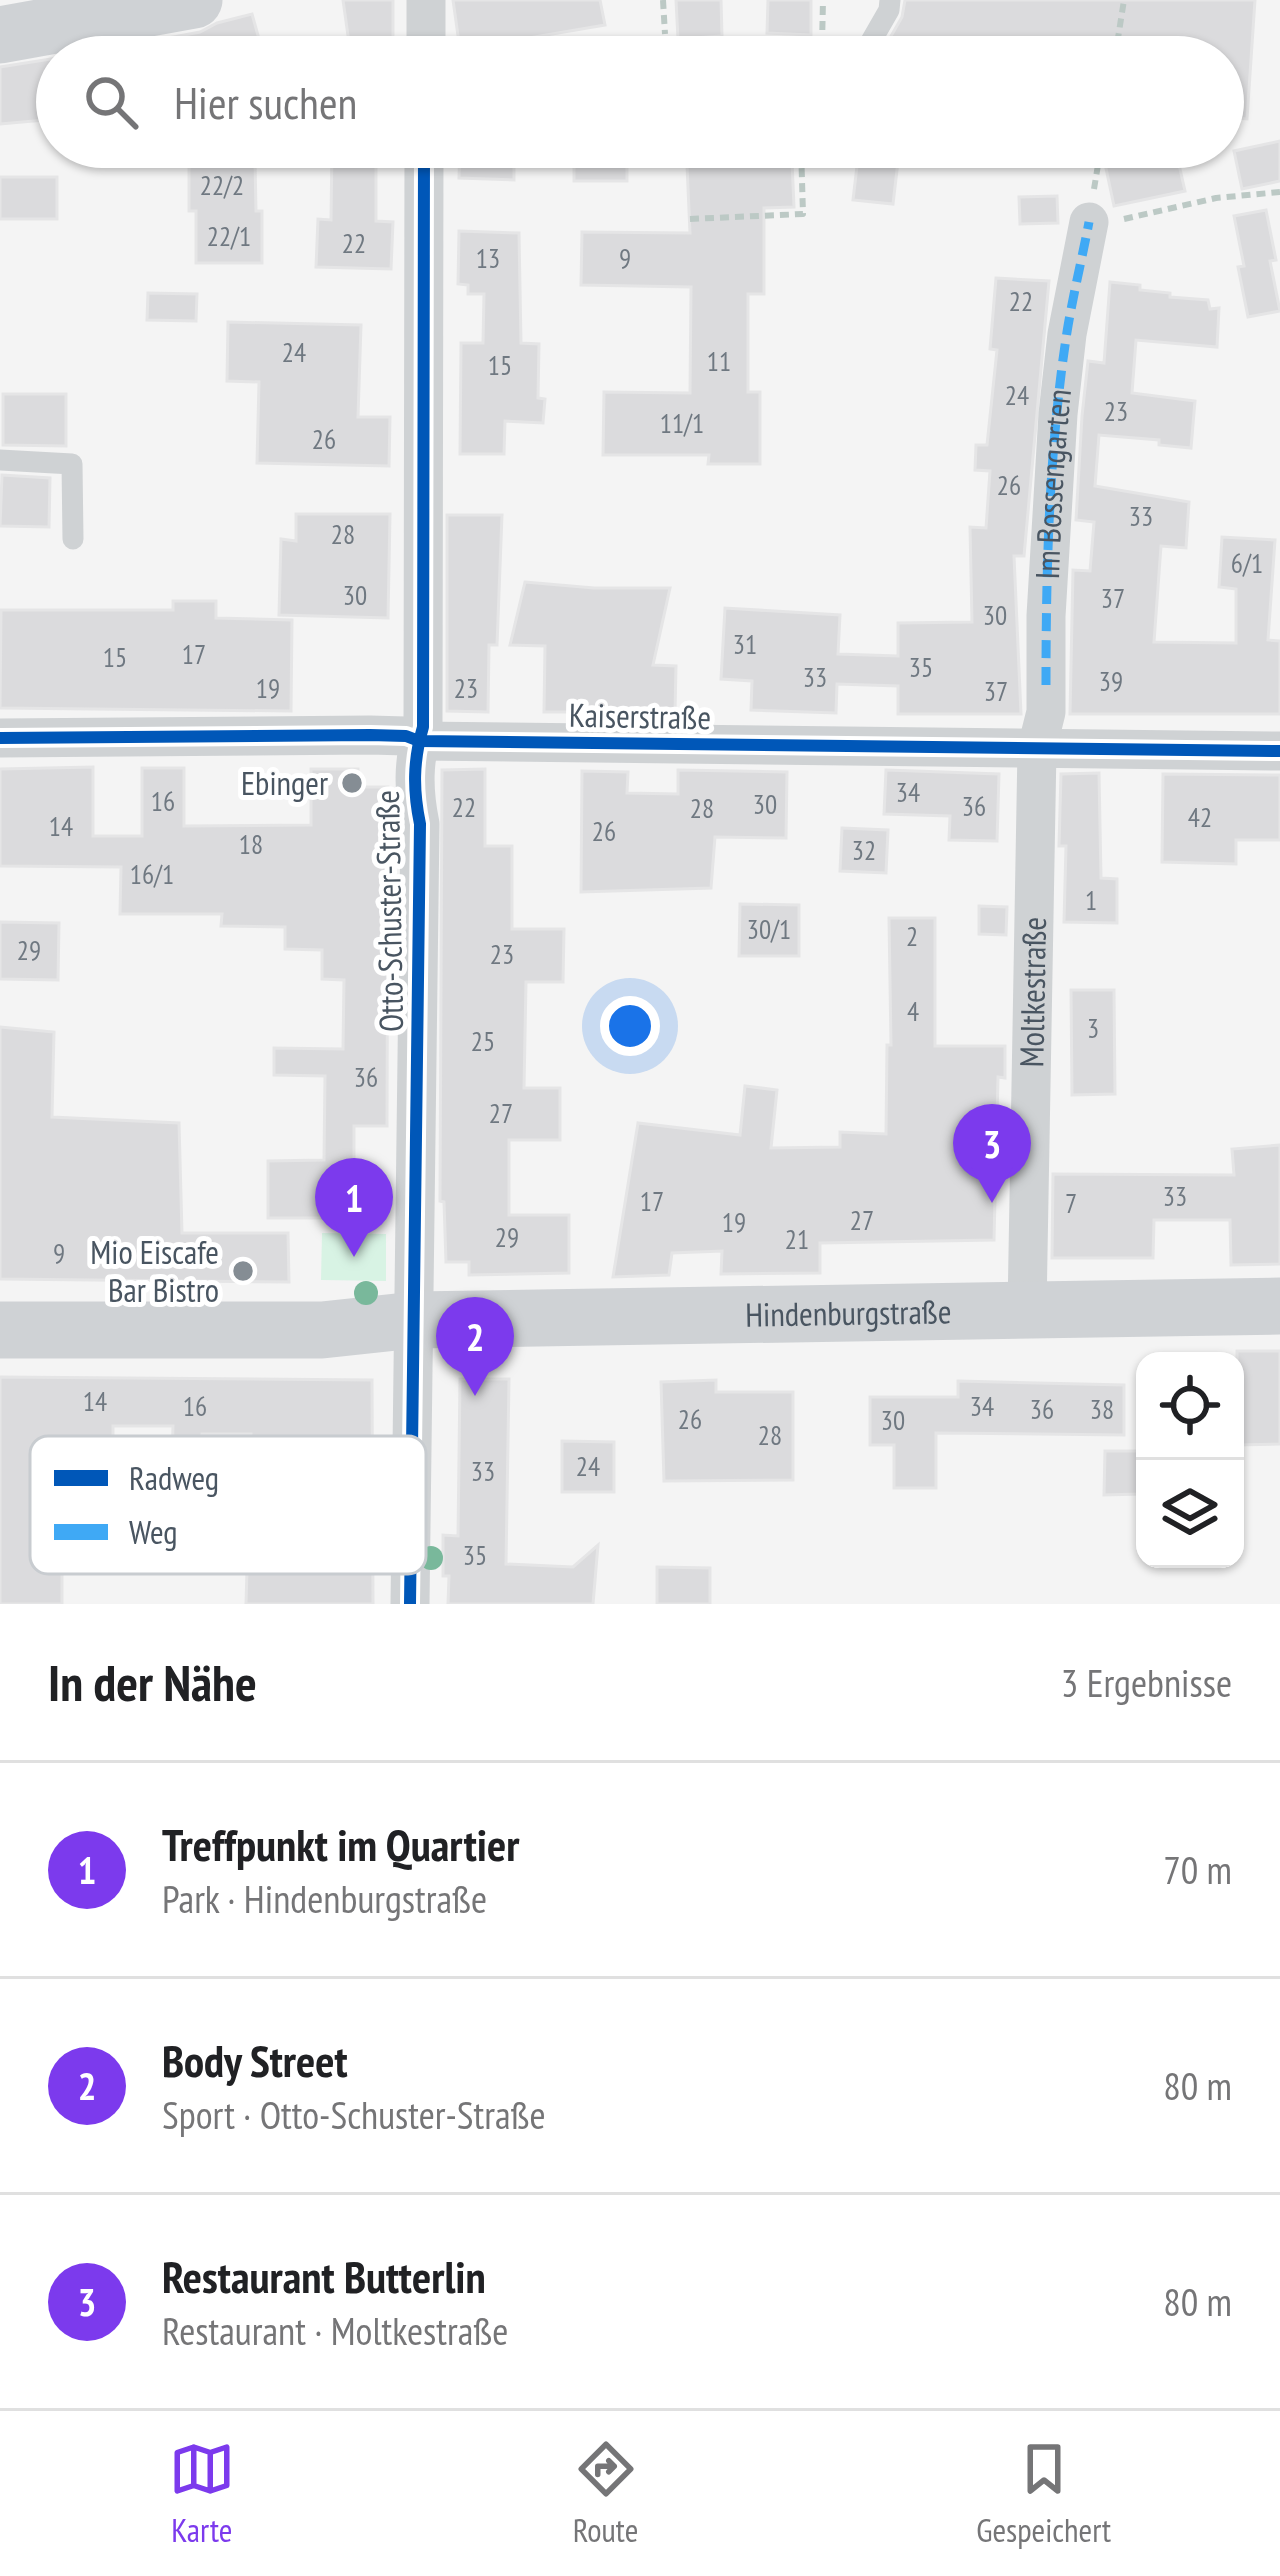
<!DOCTYPE html>
<html lang="de">
<head>
<meta charset="utf-8">
<style>
	:root { --surface:#fff; --page:#f6f6f6; --text:#202124; --muted:#757577; --line:#e0e0e0; --accent:#7c3aed }
	body { margin:0; font-family:"PT Sans Narrow",sans-serif; background:var(--page); color:var(--text) }
	.controls { position:absolute; right:36px; bottom:36px; display:grid; overflow:hidden; border-radius:24px; box-shadow:0 3px 9px #0004 }
	.controls button { width:108px; height:108px; display:grid; place-items:center; padding:0; border:0; border-bottom:3px solid var(--line); background:var(--surface); color:var(--text); font:60px sans-serif }
	.you { position:absolute; left:630px; top:1026px; width:42px; height:42px; margin:-30px; border:9px solid #fff; border-radius:50%; background:#1a73e8; box-shadow:0 0 0 18px #1a73e833 }
	.badge { display:grid; place-items:center; width:78px; height:78px; border-radius:50%; background:var(--accent); color:#fff; font-size:39px; font-weight:700 }
	.pin { position:absolute; translate:-50% -99px; filter:drop-shadow(0 3px 6px #0008) }
	.pin::after { content:''; position:absolute; top:63px; width:42px; height:36px; background:inherit; clip-path:polygon(0 0,100% 0,50% 100%) }
	.list { margin:0; padding:0; list-style:none }
	h2 { display:flex; justify-content:space-between; align-items:center; height:156px; margin:0; padding:0 48px; font-size:51px }
	h2 small { font-size:39px; font-weight:400; color:var(--muted) }
	.list li { display:grid; grid-template-columns:78px 1fr auto; gap:36px; align-items:center; box-sizing:border-box; height:216px; padding:0 48px; border-top:3px solid var(--line) }
	.list b { display:block; font-size:45px; white-space:nowrap }
	.list p { margin:0; font-size:39px; white-space:nowrap; color:var(--muted) }
	.list em { font-size:39px; font-style:normal; color:var(--muted) }
	.icon { flex:none; width:66px; height:66px; fill:none; stroke:currentColor; stroke-width:2; stroke-linecap:round; stroke-linejoin:round }
	.map { position:relative; flex:none; width:1280px; height:1604px; overflow:hidden }
	.search { position:absolute; background:var(--surface); box-shadow:0 3px 9px #0004; left:36px; right:36px; top:36px; height:132px; display:flex; align-items:center; gap:30px; box-sizing:border-box; padding:0 42px; border-radius:66px; color:var(--muted); font-size:45px }
	.sheet { height:804px; background:var(--surface) }
	nav { display:flex; justify-content:space-around; align-items:center; box-sizing:border-box; height:168px; border-top:3px solid var(--line); background:var(--surface); font-size:33px; color:var(--muted) }
	nav a { display:grid; justify-items:center; gap:6px }
	nav .on { color:var(--accent) }
	.map>svg:first-child { display:block }
	.green { fill:#d8f3e4 }
	.building { fill:#dbdbdd; stroke:#e5e5e6; stroke-width:3 }
	.lines { fill:none; stroke-linecap:round; stroke-linejoin:round }
	.path { stroke:#bcc9c5; stroke-width:6; stroke-dasharray:9 6; stroke-linecap:butt }
	.lane { stroke:#cfd2d4; stroke-width:21 }
	.street { stroke:#cfd2d4; stroke-width:39 }
	.secondary { stroke:#cfd2d5; stroke-width:57 }
	.quiet { stroke:#3fa9f5; stroke-width:9; stroke-dasharray:18 9; stroke-linecap:butt }
	.cycleway-casing { stroke:#fff; stroke-width:20 }
	.cycleway { stroke:#0057b8; stroke-width:12 }
	.tree { fill:#79b89b }
	.poi-dot { fill:#858d94; stroke:#fff; stroke-width:4.5 }
	.labels { text-anchor:middle; stroke-width:10; stroke-linejoin:round; paint-order:stroke }
	.number-label { font-size:27px; fill:#6f7881 }
	.street-label { font-size:33px; fill:#495561; stroke:#fff }
	.poi-label { font-size:33px; fill:#495561; stroke:#fff; text-anchor:end }
	.key { fill:#fff; stroke:#c8ccd0; stroke-width:3 }
	.key-label { font-size:33px; fill:#495561 }
</style>
</head>
<body>
<div class="map">
<svg width="1280" height="1604" viewBox="0 0 1280 1604">
	<rect width="100%" height="100%" fill="#f4f4f4"/>
	<!-- green -->
	<polygon class="green" points="322,1233 386,1234 386,1281 321,1280"/>
	<!-- building -->
	<g class="building">
		<polygon points="343,0 393,0 393,57 351,57"/>
		<polygon points="453,0 600,0 605,25 511,41 513,57 461,57"/>
		<polygon points="676,0 721,0 722,36 678,39"/>
		<polygon points="768,0 811,0 811,35 767,33"/>
		<polygon points="905,0 1255,0 1247,119 1223,117 1223,57 879,57 902,17"/>
		<polygon points="252,14 259,39 185,57 145,57 142,43 200,32 217,23"/>
		<polygon points="57,58 57,119 0,124 0,67"/>
		<polygon points="1280,141 1280,181 1242,189 1234,151"/>
		<polygon points="332,147 376,147 376,221 393,222 391,269 316,267 318,219 331,220"/>
		<polygon points="460,147 514,147 514,180 459,178"/>
		<rect x="574" y="147" width="53" height="34"/>
		<polygon points="1161,147 1175,147 1185,191 1114,206 1104,159"/>
		<polygon points="859,149 899,153 893,204 853,200"/>
		<polygon points="189,161 255,161 256,211 262,211 262,263 196,263 196,211 189,211"/>
		<polygon points="792,161 794,207 764,208 764,294 748,294 748,392 760,392 760,464 708,464 709,455 603,455 604,392 690,393 691,287 581,285 582,232 690,233 687,165"/>
		<rect x="0" y="177" width="57" height="42"/>
		<polygon points="1057,196 1058,223 1020,224 1019,197"/>
		<polygon points="1266,210 1276,260 1270,261 1280,311 1248,317 1238,267 1244,266 1234,216"/>
		<polygon points="459,231 519,233 521,343 539,344 538,398 545,399 543,423 505,421 504,454 460,454 461,343 483,343 484,294 468,294 468,285 458,284"/>
		<polygon points="996,278 1049,281 1024,556 1014,556 1021,714 898,714 898,686 837,684 836,713 751,710 752,681 721,679 725,608 840,615 838,654 898,656 898,623 972,622 970,527 986,528 990,471 975,470 976,445 987,445 997,350 990,349"/>
		<polygon points="1110,282 1140,285 1140,290 1170,293 1170,297 1208,300 1210,309 1219,308 1217,347 1136,340 1132,393 1195,401 1191,448 1159,445 1159,440 1099,435 1095,486 1189,502 1186,548 1161,546 1154,642 1236,643 1236,589 1219,587 1222,537 1275,540 1268,640 1280,641 1280,714 1070,714 1073,570 1090,571 1094,522 1076,520 1082,416 1088,361 1104,363"/>
		<polygon points="148,293 197,294 196,321 147,320"/>
		<polygon points="228,322 361,325 358,417 390,417 389,466 257,463 259,382 227,381"/>
		<polygon points="3,394 66,394 66,446 3,445"/>
		<polygon points="2,475 50,478 49,527 0,526"/>
		<polygon points="296,514 390,514 388,618 279,615 281,539 296,541"/>
		<polygon points="447,515 502,515 497,645 489,645 488,712 447,711"/>
		<polygon points="525,582 594,588 670,588 653,665 676,666 675,712 544,712 545,646 510,645"/>
		<polygon points="173,601 216,601 216,618 292,620 291,711 0,708 1,610 173,610"/>
		<polygon points="93,767 93,836 142,836 142,768 184,768 184,826 311,825 311,769 358,769 358,787 388,787 387,1126 354,1126 354,1179 367,1179 367,1218 268,1218 268,1161 324,1160 325,1076 274,1075 274,1048 343,1049 344,980 322,979 322,950 285,949 285,927 221,926 222,914 120,914 121,867 0,866 0,769"/>
		<polygon points="485,769 485,846 512,846 512,929 564,929 563,982 526,982 524,1088 560,1088 560,1140 509,1140 509,1215 569,1215 569,1273 469,1275 469,1262 446,1262 444,1202 440,1201 442,770"/>
		<polygon points="678,770 787,772 786,838 715,837 711,888 581,892 582,771 628,772 627,793 678,794"/>
		<polygon points="886,770 999,774 997,841 949,840 950,816 884,814"/>
		<polygon points="1099,773 1101,878 1117,879 1117,923 1064,922 1066,846 1059,846 1061,774"/>
		<polygon points="1163,774 1280,775 1280,840 1236,840 1236,864 1162,862"/>
		<polygon points="842,828 888,830 886,873 840,871"/>
		<polygon points="740,904 799,905 799,956 739,956"/>
		<polygon points="979,906 1007,907 1006,935 979,934"/>
		<polygon points="889,918 935,918 935,1046 1005,1046 1005,1078 998,1077 994,1240 820,1243 820,1273 721,1274 722,1251 672,1253 669,1275 613,1277 638,1123 740,1135 745,1086 777,1090 771,1148 840,1147 840,1132 886,1134 887,1045 891,1045"/>
		<polygon points="0,922 59,923 58,980 0,979"/>
		<polygon points="1071,990 1114,990 1115,1094 1072,1095"/>
		<polygon points="0,1027 54,1032 52,1117 179,1123 182,1233 288,1233 289,1282 0,1279"/>
		<polygon points="1280,1145 1280,1264 1231,1265 1230,1220 1154,1220 1153,1258 1052,1258 1053,1174 1234,1175 1232,1149"/>
		<polygon points="1237,1351 1280,1351 1280,1444 1237,1445"/>
		<polygon points="0,1377 372,1380 373,1604 246,1604 251,1434 202,1434 201,1462 172,1461 173,1426 113,1426 113,1454 62,1454 62,1604 0,1604"/>
		<polygon points="460,1379 509,1379 506,1564 573,1567 598,1545 593,1604 448,1604 449,1576 443,1576 443,1535 458,1536"/>
		<polygon points="716,1380 716,1392 793,1392 793,1480 664,1481 661,1382"/>
		<polygon points="958,1381 1124,1385 1124,1435 936,1433 936,1488 894,1488 894,1445 870,1445 870,1397 958,1397"/>
		<polygon points="562,1441 614,1442 614,1492 562,1492"/>
		<polygon points="1105,1451 1141,1451 1141,1494 1104,1495"/>
		<polygon points="657,1567 710,1568 710,1604 657,1604"/>
	</g>
	<g class="lines">
		<!-- path -->
		<g class="path">
			<polyline points="663,0 665,34"/>
			<polyline points="813,57 822,45 823,0"/>
			<polyline points="1115,57 1124,0"/>
			<polyline points="1094,189 1101,147"/>
			<polyline points="690,219 803,214 801,147"/>
			<polyline points="1124,219 1216,198 1280,192"/>
		</g>
		<!-- lane -->
		<g class="lane">
			<polyline points="862,57 889,10 890,0"/>
			<polyline points="0,460 72,464 73,539"/>
		</g>
		<!-- street -->
		<g class="street">
			<polyline points="426,0 426,57"/>
			<polyline points="0,738 370,735 406,736 419,741 1280,751"/>
			<path id="s1" d="M1027,1310l10,-562 9,-36v-96l12,-202 9,-80 22,-112"/>
			<path d="M410,1604l10,-780c-7,-34 -7,-63 3,-97l1,-580"/>
		</g>
		<!-- secondary -->
		<g class="secondary">
			<polyline points="0,35 194,0"/>
			<path id="s2" d="M0,1330h322l93,-10 865,-14"/>
		</g>
		<!-- quiet -->
		<path class="quiet" id="s3" d="M1046,685c0,-117 3,-238 21,-353 6,-37 15,-73 22,-110"/>
		<!-- cycleway casing -->
		<g class="cycleway-casing">
			<g id="cycleway">
				<polyline points="0,738 370,735 406,736 419,741 1280,751"/>
				<path d="M410,1604l10,-780c-7,-34 -7,-63 3,-97l1,-580"/>
			</g>
		</g>
		<!-- cycleway -->
		<use href="#cycleway" class="cycleway"/>
	</g>
	<!-- trees -->
	<g class="tree">
		<circle cx="366" cy="1293" r="12"/>
		<circle cx="431" cy="1558" r="12"/>
	</g>
	<!-- markers -->
	<g class="poi-dot">
		<circle cx="352" cy="783" r="12"/>
		<circle cx="243" cy="1271" r="12"/>
	</g>
	<g class="labels">
		<!-- number labels -->
		<g class="number-label">
			<text x="222" y="195">22/2</text>
			<text x="229" y="246">22/1</text>
			<text x="354" y="253">22</text>
			<text x="488" y="268">13</text>
			<text x="625" y="268">9</text>
			<text x="1021" y="311">22</text>
			<text x="294" y="362">24</text>
			<text x="719" y="371">11</text>
			<text x="500" y="375">15</text>
			<text x="1017" y="405">24</text>
			<text x="1116" y="421">23</text>
			<text x="682" y="433">11/1</text>
			<text x="324" y="449">26</text>
			<text x="1009" y="495">26</text>
			<text x="1141" y="526">33</text>
			<text x="343" y="544">28</text>
			<text x="1247" y="573">6/1</text>
			<text x="355" y="605">30</text>
			<text x="1113" y="608">37</text>
			<text x="995" y="625">30</text>
			<text x="745" y="654">31</text>
			<text x="194" y="664">17</text>
			<text x="115" y="667">15</text>
			<text x="921" y="677">35</text>
			<text x="815" y="687">33</text>
			<text x="1111" y="691">39</text>
			<text x="268" y="698">19</text>
			<text x="466" y="698">23</text>
			<text x="996" y="701">37</text>
			<text x="908" y="802">34</text>
			<text x="163" y="811">16</text>
			<text x="765" y="814">30</text>
			<text x="974" y="816">36</text>
			<text x="464" y="817">22</text>
			<text x="702" y="818">28</text>
			<text x="1200" y="827">42</text>
			<text x="61" y="836">14</text>
			<text x="604" y="841">26</text>
			<text x="251" y="854">18</text>
			<text x="864" y="860">32</text>
			<text x="152" y="884">16/1</text>
			<text x="1091" y="910">1</text>
			<text x="769" y="939">30/1</text>
			<text x="912" y="946">2</text>
			<text x="29" y="960">29</text>
			<text x="502" y="964">23</text>
			<text x="913" y="1021">4</text>
			<text x="1093" y="1038">3</text>
			<text x="483" y="1051">25</text>
			<text x="366" y="1087">36</text>
			<text x="501" y="1123">27</text>
			<text x="1175" y="1206">33</text>
			<text x="652" y="1211">17</text>
			<text x="1071" y="1213">7</text>
			<text x="862" y="1230">27</text>
			<text x="734" y="1232">19</text>
			<text x="507" y="1247">29</text>
			<text x="797" y="1249">21</text>
			<text x="59" y="1263">9</text>
			<text x="95" y="1411">14</text>
			<text x="195" y="1416">16</text>
			<text x="982" y="1416">34</text>
			<text x="1042" y="1419">36</text>
			<text x="1102" y="1419">38</text>
			<text x="690" y="1429">26</text>
			<text x="893" y="1430">30</text>
			<text x="770" y="1445">28</text>
			<text x="588" y="1476">24</text>
			<text x="483" y="1481">33</text>
			<text x="475" y="1565">35</text>
		</g>
		<!-- street labels -->
		<g class="street-label">
			<text dy="12" stroke="none"><textPath href="#s3" startOffset="201">Im Bossengarten</textPath></text>
			<text transform="translate(640 716) rotate(1)" y="12">Kaiserstraße</text>
			<text transform="translate(389 911) rotate(-91)" y="12">Otto-Schuster-Straße</text>
			<text dy="12" stroke="none"><textPath href="#s1" startOffset="318">Moltkestraße</textPath></text>
			<text dy="12" stroke="none"><textPath href="#s2" startOffset="849">Hindenburgstraße</textPath></text>
		</g>
		<!-- poi labels -->
		<g class="poi-label">
			<text x="328" y="795">Ebinger</text>
			<text x="219" y="1264">Mio Eiscafe<tspan x="219" dy="38">Bar Bistro</tspan></text>
		</g>
	</g>
	<!-- legend -->
	<rect x="30" y="1436" width="396" height="138" rx="18" class="key"/>
	<rect x="54" y="1470" width="54" height="16" fill="#0057b8"/>
	<rect x="54" y="1524" width="54" height="16" fill="#3fa9f5"/>
	<g class="key-label">
		<text x="129" y="1490">Radweg</text>
		<text x="129" y="1544">Weg</text>
	</g>
</svg>
<div class="controls">
<button><svg class="icon" aria-label="locate" viewBox="0 0 24 24"><circle cx="12" cy="12" r="6"/><path d="M12 2v4M12 18v4M2 12h4M18 12h4"/></svg></button>
<button><svg class="icon" aria-label="layers" viewBox="0 0 24 24"><path d="M12 4l9 5-9 5-9-5zM3 14l9 5 9-5"/></svg></button>
</div>
<div class="you"></div>
<div class="pin badge" style="left:354px;top:1257px">1</div>
<div class="pin badge" style="left:475px;top:1396px">2</div>
<div class="pin badge" style="left:992px;top:1203px">3</div>
<div class="search"><svg class="icon" aria-label="search" viewBox="0 0 24 24"><circle cx="10" cy="10" r="6"/><path d="M15 15l6 6"/></svg>Hier suchen</div>
</div>
<section class="sheet">
<h2>In der Nähe<small>3 Ergebnisse</small></h2>
<ul class="list">
<li><span class="badge">1</span><div><b>Treffpunkt im Quartier</b><p>Park · Hindenburgstraße</p></div><em>70 m</em></li>
<li><span class="badge">2</span><div><b>Body Street</b><p>Sport · Otto-Schuster-Straße</p></div><em>80 m</em></li>
<li><span class="badge">3</span><div><b>Restaurant Butterlin</b><p>Restaurant · Moltkestraße</p></div><em>80 m</em></li>
</ul>
</section>
<nav>
<a class="on"><svg class="icon" aria-label="map" viewBox="0 0 24 24"><path d="M3 6l6-2 6 2 6-2v14l-6 2-6-2-6 2zM9 4v14M15 6v14"/></svg>Karte</a>
<a><svg class="icon" aria-label="directions" viewBox="0 0 24 24"><path d="M12 3l9 9-9 9-9-9zM9 14v-3h6M13 9l2 2-2 2"/></svg>Route</a>
<a><svg class="icon" aria-label="saved" viewBox="0 0 24 24"><path d="M7 4h10v16l-5-4-5 4z"/></svg>Gespeichert</a>
</nav>
</body>
</html>
